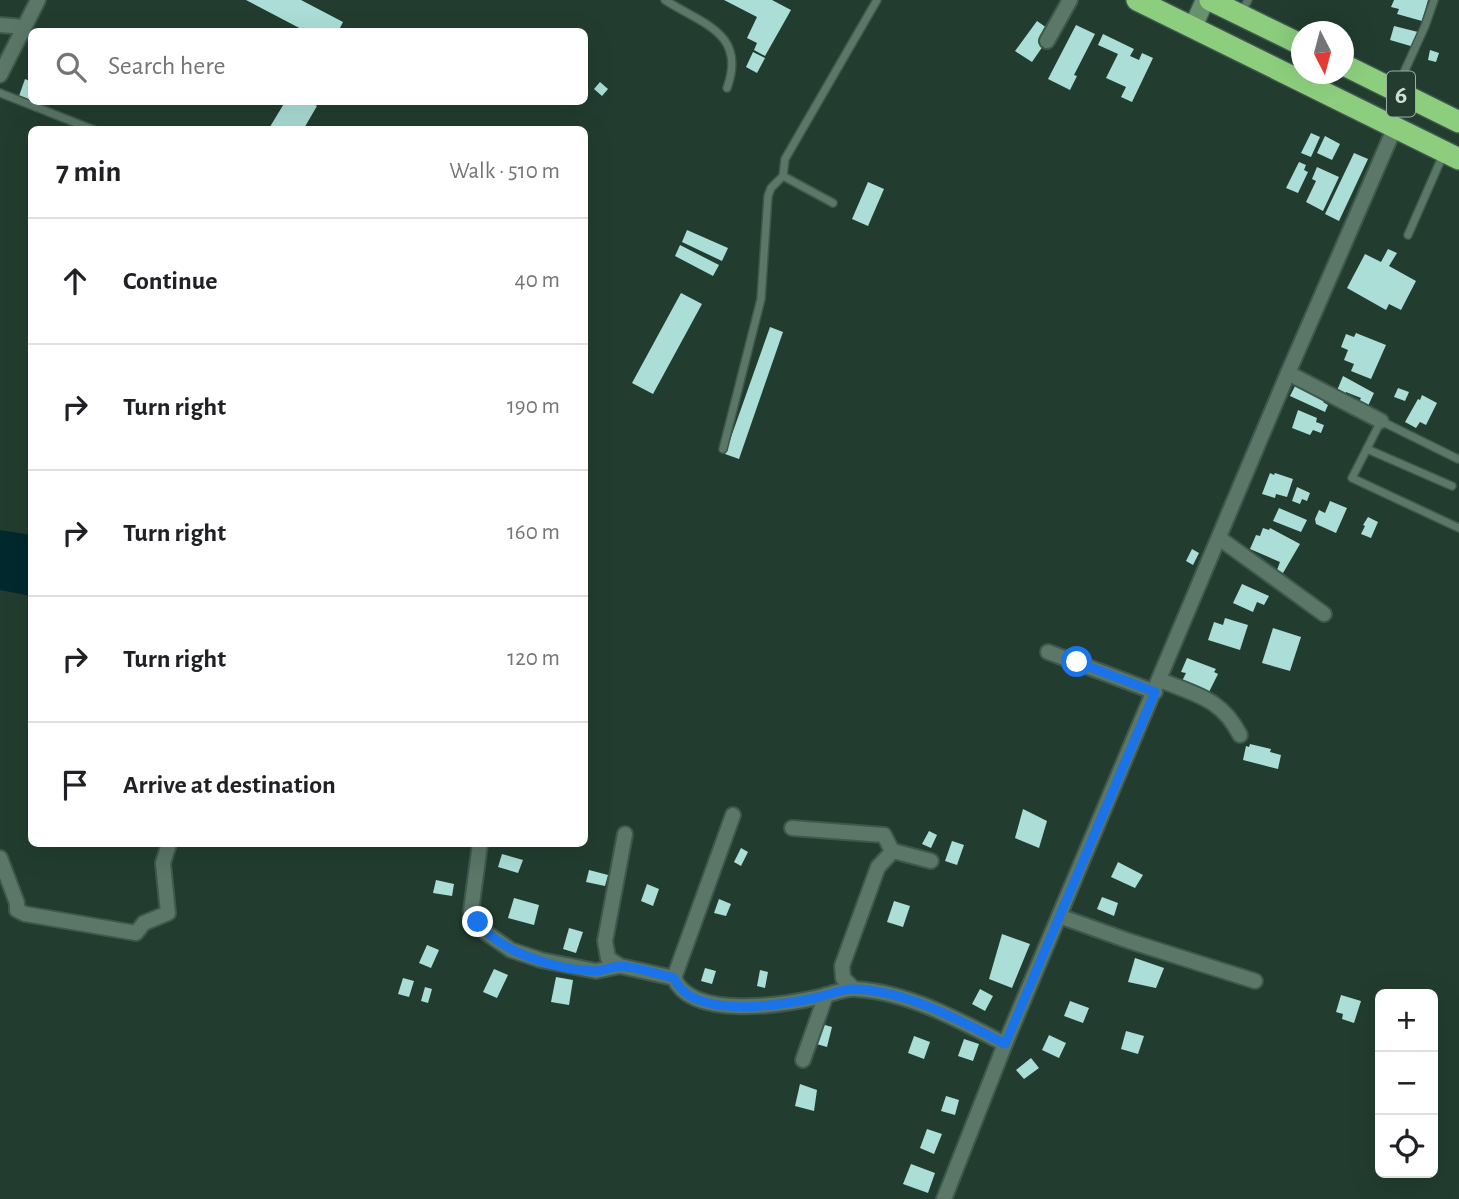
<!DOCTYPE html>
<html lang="en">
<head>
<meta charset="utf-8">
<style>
	:root { --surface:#fff; --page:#f2f2f2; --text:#202124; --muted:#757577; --line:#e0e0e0 }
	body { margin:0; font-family:"Alegreya Sans",sans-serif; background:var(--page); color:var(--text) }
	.controls { position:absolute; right:21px; bottom:21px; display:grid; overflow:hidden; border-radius:10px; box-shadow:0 7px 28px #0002 }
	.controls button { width:63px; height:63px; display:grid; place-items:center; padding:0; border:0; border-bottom:2px solid var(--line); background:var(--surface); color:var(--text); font:35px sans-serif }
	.compass { position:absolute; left:1291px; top:21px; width:63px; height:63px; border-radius:50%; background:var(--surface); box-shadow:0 7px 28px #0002; rotate:174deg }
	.stop { position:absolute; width:21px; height:21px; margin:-16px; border:5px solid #1a73e8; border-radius:50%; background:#fff }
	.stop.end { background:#1a73e8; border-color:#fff; box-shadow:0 2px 7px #0008 }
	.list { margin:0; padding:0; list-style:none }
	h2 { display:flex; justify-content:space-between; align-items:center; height:91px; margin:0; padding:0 28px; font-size:30px }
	h2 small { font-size:23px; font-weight:400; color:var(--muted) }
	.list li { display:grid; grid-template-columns:46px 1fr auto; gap:21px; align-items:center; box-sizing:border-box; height:126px; padding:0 28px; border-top:2px solid var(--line) }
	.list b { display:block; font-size:26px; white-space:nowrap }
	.list em { font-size:23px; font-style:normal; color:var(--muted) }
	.icon { flex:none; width:38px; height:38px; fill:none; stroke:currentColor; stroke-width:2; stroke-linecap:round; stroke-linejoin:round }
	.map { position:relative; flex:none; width:1459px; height:1199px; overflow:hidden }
	.search { position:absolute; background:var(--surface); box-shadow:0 7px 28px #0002; left:28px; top:28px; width:560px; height:77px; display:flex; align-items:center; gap:18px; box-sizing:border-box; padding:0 24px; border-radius:10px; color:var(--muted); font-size:26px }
	.panel { position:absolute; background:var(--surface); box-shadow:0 7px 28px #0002; left:28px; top:126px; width:560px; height:721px; border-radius:10px }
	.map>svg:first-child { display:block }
	.water { fill:#00292e }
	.building { fill:#aaded6 }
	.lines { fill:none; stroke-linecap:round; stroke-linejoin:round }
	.lane-casing { stroke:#3f584d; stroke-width:10 }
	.street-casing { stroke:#3f584d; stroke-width:18 }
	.secondary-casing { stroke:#3f584d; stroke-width:21 }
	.highway-casing { stroke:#3f584d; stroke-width:24 }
	.lane { stroke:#5a7768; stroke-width:7 }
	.street { stroke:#5a7768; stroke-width:14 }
	.secondary { stroke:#69916e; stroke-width:18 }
	.highway { stroke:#8cce7d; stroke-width:21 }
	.route { stroke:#1a73e8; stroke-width:9 }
	.labels { text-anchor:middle; stroke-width:7; stroke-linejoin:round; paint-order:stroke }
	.shield { fill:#223d30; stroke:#9aaea4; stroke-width:2 }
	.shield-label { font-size:26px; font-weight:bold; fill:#ceded6 }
</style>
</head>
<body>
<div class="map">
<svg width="1459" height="1199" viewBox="0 0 1459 1199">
	<rect width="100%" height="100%" fill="#223d30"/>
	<!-- water -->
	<polygon class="water" points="0,530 31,535 31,596 0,590"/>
	<!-- building -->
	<g class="building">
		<polygon points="246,0 301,0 343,22 338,32 307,32"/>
		<polygon points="724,0 772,0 791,10 765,56 754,50 757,43 747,38 757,17"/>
		<polygon points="1394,0 1428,0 1422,21 1397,14 1399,9 1391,7"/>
		<polygon points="1037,21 1047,28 1038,42 1043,46 1032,62 1015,51"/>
		<polygon points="1076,25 1095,34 1074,75 1077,76 1070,90 1048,79"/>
		<polygon points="1394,26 1418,32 1414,47 1390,40"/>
		<polygon points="1103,34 1134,49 1130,56 1139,60 1142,53 1153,58 1132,102 1121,97 1126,87 1106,78 1118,54 1098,45"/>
		<polygon points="1430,50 1439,53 1436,62 1428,60"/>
		<polygon points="753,52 765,58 757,73 746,67"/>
		<polygon points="25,79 32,82 32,101 19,96"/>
		<polygon points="600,82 608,89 602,96 594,89"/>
		<polygon points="285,102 310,102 317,106 303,130 268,130"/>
		<polygon points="1311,133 1320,137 1311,157 1301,153"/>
		<polygon points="1325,136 1340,144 1332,160 1317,153"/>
		<polygon points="1354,153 1368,159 1339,221 1325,214"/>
		<polygon points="1299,162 1306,165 1304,170 1308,172 1298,193 1286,188"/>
		<polygon points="1317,167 1339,177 1323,211 1306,202 1316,181 1312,179"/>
		<polygon points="868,182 884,189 868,226 852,219"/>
		<polygon points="687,230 728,248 722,261 682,242"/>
		<polygon points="680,245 719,265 713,276 675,256"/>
		<polygon points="1388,249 1397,253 1389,266 1416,281 1401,310 1389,304 1386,310 1347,288 1365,254 1381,262"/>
		<polygon points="681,293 702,304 653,394 632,383"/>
		<polygon points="770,327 783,332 739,459 725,454"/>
		<polygon points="1356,333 1386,345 1371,379 1351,371 1354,364 1344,360 1348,350 1341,347 1346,334 1354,337"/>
		<polygon points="1343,376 1374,393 1368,406 1359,402 1361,398 1346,392 1344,397 1336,393"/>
		<polygon points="1295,386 1324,401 1323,402 1328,405 1325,412 1290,396"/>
		<polygon points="1398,388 1409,392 1405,401 1394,397"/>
		<polygon points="1422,395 1437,403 1426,425 1420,422 1416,428 1405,422 1418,399 1420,400"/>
		<polygon points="1298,410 1317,418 1316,422 1324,425 1321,433 1313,430 1310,435 1292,428"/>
		<polygon points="1270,473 1274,475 1275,473 1293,479 1287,497 1276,494 1275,498 1262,494"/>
		<polygon points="1297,487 1310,493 1307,501 1302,499 1300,504 1292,501"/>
		<polygon points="1330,501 1347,508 1336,533 1316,524 1315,519 1319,510 1325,513"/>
		<polygon points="1279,508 1307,520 1301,532 1273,521"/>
		<polygon points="1368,517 1378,522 1371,538 1361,534 1365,526 1363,525"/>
		<polygon points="1263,528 1269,530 1270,528 1300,544 1283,573 1277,570 1280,562 1250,549 1256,535 1260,536"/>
		<polygon points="1192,549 1199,553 1193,565 1186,561"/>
		<polygon points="1242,584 1269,596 1264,605 1257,602 1253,612 1233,603"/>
		<polygon points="1225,618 1248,625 1240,650 1208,640 1214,622 1223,625"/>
		<polygon points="1273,628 1301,637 1290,671 1262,663"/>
		<polygon points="1187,658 1216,669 1214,672 1218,674 1208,694 1181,683 1186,673 1181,672"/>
		<polygon points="1250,744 1271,749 1270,752 1281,755 1278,769 1243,760 1246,746 1249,747"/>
		<polygon points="1023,809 1047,821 1039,848 1015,838"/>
		<polygon points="929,831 937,835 931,848 922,844"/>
		<polygon points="952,841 964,845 957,865 945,861"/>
		<polygon points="741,848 748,852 741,866 734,862"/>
		<polygon points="502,854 523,860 518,873 498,867"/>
		<polygon points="1118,862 1143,875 1135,888 1111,877"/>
		<polygon points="589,870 608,875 605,886 586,882"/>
		<polygon points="436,880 454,884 452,896 433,893"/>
		<polygon points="647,884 659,889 653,906 641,901"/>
		<polygon points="1102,897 1118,903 1114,916 1097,909"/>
		<polygon points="514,898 539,905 534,925 508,918"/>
		<polygon points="719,899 731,904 726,916 714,913"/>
		<polygon points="894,901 910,906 903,927 887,922"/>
		<polygon points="569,928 583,932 576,953 563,949"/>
		<polygon points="1002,934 1030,944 1012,988 989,979"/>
		<polygon points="427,945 439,950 431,968 419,963"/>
		<polygon points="1135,958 1164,968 1156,988 1128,982"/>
		<polygon points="705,968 716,971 712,984 701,981"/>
		<polygon points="494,969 508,975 497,998 483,992"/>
		<polygon points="760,970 768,972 765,988 757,986"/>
		<polygon points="556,977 573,980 569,1005 551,1002"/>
		<polygon points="403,978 414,981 409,997 398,994"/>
		<polygon points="425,987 432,989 428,1003 421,1001"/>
		<polygon points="980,989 993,996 985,1011 972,1004"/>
		<polygon points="1341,995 1361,1001 1354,1023 1342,1019 1343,1014 1336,1012"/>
		<polygon points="1070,1001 1089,1008 1083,1023 1064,1016"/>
		<polygon points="818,1023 832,1027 827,1047 813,1043"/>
		<polygon points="1126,1031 1144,1036 1138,1054 1121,1049"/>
		<polygon points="1049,1035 1066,1043 1059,1058 1042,1050"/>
		<polygon points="914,1036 930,1042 924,1059 908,1053"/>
		<polygon points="964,1039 979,1044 973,1061 958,1056"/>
		<polygon points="1031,1058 1039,1068 1024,1079 1016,1070"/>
		<polygon points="800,1084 817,1090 814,1111 795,1106"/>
		<polygon points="946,1096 959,1100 955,1115 941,1111"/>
		<polygon points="927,1129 942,1134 934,1154 920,1148"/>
		<polygon points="911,1164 935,1173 928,1193 903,1184"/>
	</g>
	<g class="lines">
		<!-- lane casing -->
		<g class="lane-casing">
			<g id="lane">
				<path d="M665,0c37,24 82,33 62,88"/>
				<polyline points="1241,14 1248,0"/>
				<polyline points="1396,90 1425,26 1434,0"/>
				<polyline points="0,93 94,130"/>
				<polyline points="833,203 783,176 785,159 877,0"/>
				<polyline points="1408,235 1443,155"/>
				<polyline points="723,449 761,299 768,196 771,188 783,176"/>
				<polyline points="1367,449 1452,486"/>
				<polyline points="1458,459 1381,421 1352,478 1459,528"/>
			</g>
		</g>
		<!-- street casing -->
		<g class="street-casing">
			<g id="street">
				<polyline points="0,25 24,27"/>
				<polyline points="1047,41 1070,0"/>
				<polyline points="0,75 38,0"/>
				<polyline points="1288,373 1381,421"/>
				<polyline points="1219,538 1324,614"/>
				<polyline points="1048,652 1155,692"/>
				<path d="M1160,680c36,15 61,18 80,55"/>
				<polyline points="792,828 884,835 892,851"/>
				<path d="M480,844l-9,67 14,21 26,18 30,10 55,11 24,-5 54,12c18,42 109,27 145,19 11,-2 25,-9 36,-8 53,3 104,31 150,55"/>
				<polyline points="0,858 17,903 17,910 25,914 136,933 144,923 168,913 163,863 169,844"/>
				<polyline points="1059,916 1129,941 1255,981"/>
				<polyline points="620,966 608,958 605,941 625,834"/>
				<polyline points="674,978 733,815"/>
				<polyline points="853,988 843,978 842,966 878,867 893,851 931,861"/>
				<polyline points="803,1060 826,995"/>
				<polyline points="944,1199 1005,1044 1288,373 1395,127"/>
			</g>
		</g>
		<!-- secondary casing -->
		<g class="secondary-casing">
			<polyline id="secondary" points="1193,27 1205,0"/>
		</g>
		<!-- highway casing -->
		<g class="highway-casing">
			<g id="highway">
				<polyline points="1137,0 1459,159"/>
				<polyline points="1210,0 1302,45"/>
				<polyline points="1344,65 1459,122"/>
			</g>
		</g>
		<!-- lane -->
		<use href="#lane" class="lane"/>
		<!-- street -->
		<use href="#street" class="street"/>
		<!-- secondary -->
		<use href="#secondary" class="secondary"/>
		<!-- highway -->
		<use href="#highway" class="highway"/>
	</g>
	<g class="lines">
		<!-- route -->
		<path class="route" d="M478,922c22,31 80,48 117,49 8,0 17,-5 26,-5 17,1 36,8 53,12 18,43 109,27 145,19 11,-3 25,-9 36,-8 53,2 104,31 150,55l150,-352 -78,-30"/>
	</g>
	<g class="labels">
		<!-- shield labels -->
		<rect class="shield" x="1387" y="71.5" width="28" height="45" rx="5"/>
		<g class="shield-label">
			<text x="1401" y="103">6</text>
		</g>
	</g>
</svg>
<div class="controls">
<button>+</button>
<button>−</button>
<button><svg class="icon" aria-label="locate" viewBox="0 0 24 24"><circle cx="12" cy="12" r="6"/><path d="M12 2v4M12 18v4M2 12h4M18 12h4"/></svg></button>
</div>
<svg class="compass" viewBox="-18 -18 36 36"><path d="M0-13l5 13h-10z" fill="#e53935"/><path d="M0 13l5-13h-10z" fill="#757577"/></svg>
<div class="stop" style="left:1077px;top:662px"></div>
<div class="stop end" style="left:478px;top:922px"></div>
<div class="search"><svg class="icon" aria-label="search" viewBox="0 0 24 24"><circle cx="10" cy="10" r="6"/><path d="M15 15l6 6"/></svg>Search here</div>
<section class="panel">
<h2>7 min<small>Walk · 510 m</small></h2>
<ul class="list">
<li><svg class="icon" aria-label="ahead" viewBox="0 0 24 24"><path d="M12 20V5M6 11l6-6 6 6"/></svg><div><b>Continue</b></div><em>40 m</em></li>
<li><svg class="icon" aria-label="right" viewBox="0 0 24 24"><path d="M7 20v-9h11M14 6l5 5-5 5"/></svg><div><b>Turn right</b></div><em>190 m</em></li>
<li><svg class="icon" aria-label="right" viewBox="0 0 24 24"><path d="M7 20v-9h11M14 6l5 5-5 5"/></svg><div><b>Turn right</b></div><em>160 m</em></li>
<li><svg class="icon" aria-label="right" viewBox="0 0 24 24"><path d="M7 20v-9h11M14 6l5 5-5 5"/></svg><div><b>Turn right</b></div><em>120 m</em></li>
<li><svg class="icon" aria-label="arrive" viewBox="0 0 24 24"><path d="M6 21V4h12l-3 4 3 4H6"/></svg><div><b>Arrive at destination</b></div></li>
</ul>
</section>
</div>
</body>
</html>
